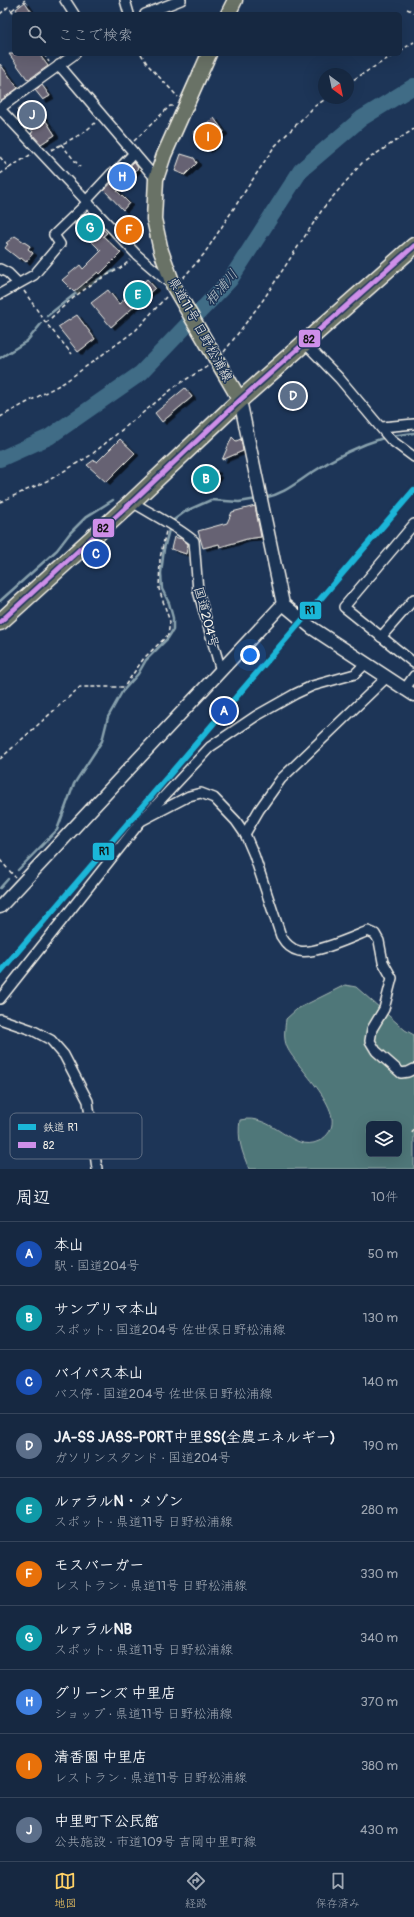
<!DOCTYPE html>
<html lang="ja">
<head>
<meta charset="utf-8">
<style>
	:root { --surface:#162841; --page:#23344c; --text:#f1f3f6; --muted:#9ea6b1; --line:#35445a; --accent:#ffd166 }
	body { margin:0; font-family:Pangolin,"Klee One",sans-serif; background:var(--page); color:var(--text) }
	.controls { position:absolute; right:12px; bottom:12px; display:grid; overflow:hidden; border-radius:6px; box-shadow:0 4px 16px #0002 }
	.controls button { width:36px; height:36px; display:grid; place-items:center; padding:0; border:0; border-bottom:1px solid var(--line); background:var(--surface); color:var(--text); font:20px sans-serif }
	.compass { position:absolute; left:318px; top:68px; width:36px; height:36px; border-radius:50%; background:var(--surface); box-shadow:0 4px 16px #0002; rotate:147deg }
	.you { position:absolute; left:250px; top:655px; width:14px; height:14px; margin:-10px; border:3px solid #fff; border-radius:50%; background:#1a73e8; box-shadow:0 0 0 6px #1a73e833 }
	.badge { display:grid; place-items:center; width:26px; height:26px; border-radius:50%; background:var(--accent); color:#fff; font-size:13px; font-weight:700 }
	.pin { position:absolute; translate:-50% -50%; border:2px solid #fff; box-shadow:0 1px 4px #0006 }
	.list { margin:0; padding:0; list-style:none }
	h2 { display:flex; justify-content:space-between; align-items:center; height:52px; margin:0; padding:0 16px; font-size:17px }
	h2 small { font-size:13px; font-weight:400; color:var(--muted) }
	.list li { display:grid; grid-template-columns:26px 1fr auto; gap:12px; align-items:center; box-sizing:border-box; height:64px; padding:0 16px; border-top:1px solid var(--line) }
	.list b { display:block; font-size:15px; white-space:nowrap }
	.list p { margin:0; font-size:13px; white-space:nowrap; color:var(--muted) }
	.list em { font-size:13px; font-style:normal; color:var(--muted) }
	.icon { flex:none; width:22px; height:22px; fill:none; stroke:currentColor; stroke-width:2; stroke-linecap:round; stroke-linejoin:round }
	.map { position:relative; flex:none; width:414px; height:1169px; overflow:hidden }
	.search { position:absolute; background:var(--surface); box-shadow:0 4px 16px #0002; left:12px; right:12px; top:12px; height:44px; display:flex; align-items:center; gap:10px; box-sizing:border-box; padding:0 14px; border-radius:6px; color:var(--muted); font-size:15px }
	.sheet { height:692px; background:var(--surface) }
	nav { display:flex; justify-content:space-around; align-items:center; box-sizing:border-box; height:56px; border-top:1px solid var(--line); background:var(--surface); font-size:11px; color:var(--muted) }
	nav a { display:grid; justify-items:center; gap:2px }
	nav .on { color:var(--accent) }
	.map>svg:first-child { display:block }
	.green { fill:#507779; stroke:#a2b4b0; fill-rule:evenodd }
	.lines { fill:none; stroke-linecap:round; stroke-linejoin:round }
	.stream { stroke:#88a1ad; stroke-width:2.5 }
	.river { stroke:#406c86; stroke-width:16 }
	.building { fill:#666273; stroke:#f4f1e8; filter:url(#shadow) }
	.street-casing { stroke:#f4f1e8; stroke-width:12 }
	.secondary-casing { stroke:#f4f1e8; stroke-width:15 }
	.primary-casing { stroke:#f4f1e8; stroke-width:17 }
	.highway-casing { stroke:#f4f1e8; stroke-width:19 }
	.path { stroke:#f4f1e8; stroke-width:1.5; stroke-dasharray:4 3; stroke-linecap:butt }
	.street { stroke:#1d3557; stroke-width:9 }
	.secondary { stroke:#1d3557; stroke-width:12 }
	.primary { stroke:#697266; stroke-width:14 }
	.highway { stroke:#697266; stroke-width:16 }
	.bus-1-casing { stroke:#1d3557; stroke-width:8 }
	.bus-1 { stroke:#ce8fe9; stroke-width:5 }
	.rail-1-casing { stroke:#1d3557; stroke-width:9 }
	.rail-1 { stroke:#1ab6d8; stroke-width:6 }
	.labels { text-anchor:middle; stroke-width:3; stroke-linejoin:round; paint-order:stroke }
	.street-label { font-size:13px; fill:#f4f1e8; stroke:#1d3557 }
	.water-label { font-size:14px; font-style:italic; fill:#b5c2c6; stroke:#1d3557 }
	.key { fill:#1d3557; stroke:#5e6d82; stroke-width:1 }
	.key-label { font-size:11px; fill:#f4f1e8 }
	.line-badge { stroke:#1d3557; stroke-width:1.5 }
	.pale-badge-label { font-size:11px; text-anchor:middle; font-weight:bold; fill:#111 }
</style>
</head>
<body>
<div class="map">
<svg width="414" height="1169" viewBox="0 0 414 1169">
	<defs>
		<filter id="shadow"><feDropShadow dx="4" dy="2.5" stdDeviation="0" flood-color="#0009"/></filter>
	</defs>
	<rect width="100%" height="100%" fill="#1d3557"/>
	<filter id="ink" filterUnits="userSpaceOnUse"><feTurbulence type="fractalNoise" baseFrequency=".025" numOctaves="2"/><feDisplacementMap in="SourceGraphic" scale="8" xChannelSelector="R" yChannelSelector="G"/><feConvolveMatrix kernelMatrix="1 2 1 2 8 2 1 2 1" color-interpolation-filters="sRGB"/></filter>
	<g filter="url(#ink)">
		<!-- green -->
		<path class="green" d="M345,985l11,2 49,43 9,5v134h-165c-7,-17 -12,-30 -9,-49 33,-8 52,34 79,21 40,-22 -23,-72 -32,-94 -4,-9 -2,-19 -1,-28l11,-10zM369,1124h30v30h-30z"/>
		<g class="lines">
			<!-- stream -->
			<g class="stream">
				<polyline points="47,316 84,287 115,270"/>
				<polyline points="0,358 27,341 41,324"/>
				<polyline points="390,436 414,433"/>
				<path d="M264,498c20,-4 33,-16 49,-26 22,-15 47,-27 73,-35"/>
				<polyline points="0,601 57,550 70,533 86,517 113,500"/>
				<polyline points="18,870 57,830 74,784 102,741 108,717 122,692 138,674 146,660 168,638 173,630 173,618 169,603 162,589 161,573 164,549 171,522 186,511 211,500 239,502 257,499"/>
				<polyline points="0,888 8,879"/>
			</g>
			<!-- river -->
			<polyline class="river" points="0,459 49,437 141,373 230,280 301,170 362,118 414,86"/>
		</g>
		<!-- building -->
		<g class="building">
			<polygon points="25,2 33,14 19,14 16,9"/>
			<polygon points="9,54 39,54 48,66 28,80"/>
			<polygon points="0,64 18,88 0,101"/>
			<polygon points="42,85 50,96 43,100 35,90"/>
			<polygon points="28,102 30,104 34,102 55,135 41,144 33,135 31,133 33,132 17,110"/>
			<polygon points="214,118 224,132 214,140 216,143 207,150 193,133"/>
			<polygon points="181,154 194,158 197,163 185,175 175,171"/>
			<polygon points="134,162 138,168 117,191 129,203 123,210 104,190"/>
			<polygon points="85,213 107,233 103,236 121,253 100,274 98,272 74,292 62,280 80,265 83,269 101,251 74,224"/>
			<polygon points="124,222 130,228 132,226 138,232 132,240 118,226"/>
			<polygon points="15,236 30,246 28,249 33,253 26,262 21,258 19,259 5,248 8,244 6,243"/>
			<polygon points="147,279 155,288 111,327 91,303 108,290 119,304"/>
			<polygon points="77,315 95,339 78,352 58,327"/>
			<polygon points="185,388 192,397 162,422 155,413"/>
			<polygon points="232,437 236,441 241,439 243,451 222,460"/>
			<polygon points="120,439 135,453 106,482 87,465 94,460 97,462"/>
			<polygon points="207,467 217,471 215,474 218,475 213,483 211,483 208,487 207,487 204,489 195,483 202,471 204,472"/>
			<polygon points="255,506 261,537 247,539 220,547 219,544 203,548 198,531 227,523 232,512"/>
			<polygon points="174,537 182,539 188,544 186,554 171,549"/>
		</g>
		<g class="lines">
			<!-- street casing -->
			<g class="street-casing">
				<g id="street">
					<polyline points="65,0 74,14"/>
					<polyline points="125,0 129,14"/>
					<polyline points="145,14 181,0"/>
					<polyline points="59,65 156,179"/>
					<polyline points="0,108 75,54"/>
					<polyline points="0,109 137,255 172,285"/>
					<polyline points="86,201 112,173 115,173 134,153"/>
					<polyline points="0,269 8,273 18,283"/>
					<polyline points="0,294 34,275 60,244 54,235 88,202"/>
					<polyline points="305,343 339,378 391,440 414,457"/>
					<polyline points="382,427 414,424"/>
					<path d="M132,502c21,13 43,23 62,39l4,50 23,80"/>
					<polyline points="414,524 344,607 414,663"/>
					<polyline points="381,637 414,599"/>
					<polyline points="404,690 414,676"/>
					<path d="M141,821l48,-25 12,-3 13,5 22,23 9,13 9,21 27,81c4,7 9,13 18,15 15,4 54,-14 69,-20l7,3 4,7 4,21 9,16 -8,31 -12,20 -2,12 6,10 25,22 7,-1 6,-3"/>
					<polyline points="245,834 259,810 281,779 386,678"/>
					<polyline points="0,999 141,821 210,747 256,716 295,694 312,686 355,674 365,664"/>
					<polyline points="0,1019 32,1030 51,1040 64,1055 88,1101 97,1169"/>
				</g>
			</g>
			<!-- secondary casing -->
			<g class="secondary-casing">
				<g id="secondary">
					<polyline points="240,400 283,604 312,628 414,695"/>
					<polyline points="0,907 283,604"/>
				</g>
			</g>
			<!-- primary casing -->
			<g class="primary-casing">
				<g id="primary">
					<polyline points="228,14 235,0"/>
					<polyline points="209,54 164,155 156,179 154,219 161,251 174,287 240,400"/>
				</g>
			</g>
			<!-- highway casing -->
			<g class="highway-casing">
				<polyline id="highway" points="0,622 132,502 240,400 414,246"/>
			</g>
			<!-- path -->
			<g class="path">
				<polyline points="407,9 414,12"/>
				<polyline points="12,10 25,0"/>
				<polyline points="0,14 8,7 15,14"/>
				<polyline points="400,51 414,42"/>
				<polyline points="44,54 49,62"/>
				<polyline points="141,54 148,65 178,97"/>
				<polyline points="348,83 395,54"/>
				<polyline points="134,141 170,106 174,106"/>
				<polyline points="61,144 80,167"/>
				<polyline points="51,150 83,133 95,123"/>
				<polyline points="0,157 9,168 30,155"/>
				<polyline points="0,174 9,168"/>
				<polyline points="183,278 204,254 274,147 315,106 327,98"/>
				<polyline points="24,291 46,323 72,354"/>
				<path d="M46,323c16,-16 35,-33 56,-45 12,-7 17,-7 28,-18"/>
				<polyline points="224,352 263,300 324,207 362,163 414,129"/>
				<polyline points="0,417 65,382 136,330 166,297"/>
				<polyline points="0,502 49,480 91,455 177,385 208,366"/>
				<polyline points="0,759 80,687 124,687 144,658 168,635 170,622 159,589 160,558 166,531"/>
				<polyline points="0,860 15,877"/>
				<polyline points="412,1133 414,1129"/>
			</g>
			<!-- street -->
			<use href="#street" class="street"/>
			<!-- secondary -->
			<use href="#secondary" class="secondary"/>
			<!-- primary -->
			<use href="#primary" class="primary"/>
			<!-- highway -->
			<use href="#highway" class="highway"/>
			<!-- bus-1 casing -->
			<g class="bus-1-casing">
				<polyline id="bus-1" points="0,622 132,502 240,400 414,246"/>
			</g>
			<!-- bus-1 -->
			<use href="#bus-1" class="bus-1"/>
			<!-- rail-1 casing -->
			<g class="rail-1-casing">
				<polyline id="rail-1" points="0,972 414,490"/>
			</g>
			<!-- rail-1 -->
			<use href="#rail-1" class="rail-1"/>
		</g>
	</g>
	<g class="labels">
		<!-- street labels -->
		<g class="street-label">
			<text transform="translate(201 329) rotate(61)" y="5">県道11号 日野松浦線</text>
			<text transform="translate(207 617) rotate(75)" y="5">国道204号</text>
		</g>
		<!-- water labels -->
		<g class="water-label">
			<text transform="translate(221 287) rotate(-49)" y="5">相浦川</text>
		</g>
	</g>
	<!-- legend -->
	<rect x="10" y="1113" width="132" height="46" rx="6" class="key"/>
	<rect x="18" y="1124" width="18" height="6" fill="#1ab6d8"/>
	<rect x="18" y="1142" width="18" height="6" fill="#ce8fe9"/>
	<g class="key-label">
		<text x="43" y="1131">鉄道 R1</text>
		<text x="43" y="1149">82</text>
	</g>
	<g class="line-badge">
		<rect x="298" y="329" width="23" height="19" rx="4" fill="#ce8fe9"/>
		<rect x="92" y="518" width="23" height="20" rx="4" fill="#ce8fe9"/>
		<rect x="299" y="601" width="23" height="19" rx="4" fill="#1ab6d8"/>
		<rect x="92" y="842" width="23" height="19" rx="4" fill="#1ab6d8"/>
	</g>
	<g class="pale-badge-label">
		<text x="309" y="343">82</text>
		<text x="103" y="532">82</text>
		<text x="310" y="614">R1</text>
		<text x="104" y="855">R1</text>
	</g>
</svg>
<div class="controls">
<button><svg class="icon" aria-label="layers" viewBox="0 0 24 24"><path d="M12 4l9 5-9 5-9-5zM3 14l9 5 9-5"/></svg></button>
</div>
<svg class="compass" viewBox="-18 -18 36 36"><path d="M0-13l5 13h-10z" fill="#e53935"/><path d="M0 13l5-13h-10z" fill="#9ea6b1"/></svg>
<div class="you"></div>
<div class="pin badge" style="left:224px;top:711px;background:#1a4fb4">A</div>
<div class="pin badge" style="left:206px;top:479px;background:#0f9aa8">B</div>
<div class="pin badge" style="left:96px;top:554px;background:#1a4fb4">C</div>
<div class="pin badge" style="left:293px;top:396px;background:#5c6f8a">D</div>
<div class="pin badge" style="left:138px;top:295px;background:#0f9aa8">E</div>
<div class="pin badge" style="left:129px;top:230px;background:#e8710a">F</div>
<div class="pin badge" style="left:90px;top:228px;background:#0f9aa8">G</div>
<div class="pin badge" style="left:122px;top:177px;background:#3f7fe0">H</div>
<div class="pin badge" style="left:208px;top:137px;background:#e8710a">I</div>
<div class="pin badge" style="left:32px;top:115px;background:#5c6f8a">J</div>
<div class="search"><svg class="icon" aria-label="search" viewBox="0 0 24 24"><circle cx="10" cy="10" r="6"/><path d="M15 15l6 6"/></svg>ここで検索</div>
</div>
<section class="sheet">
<h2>周辺<small>10件</small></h2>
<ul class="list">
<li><span class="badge" style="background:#1a4fb4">A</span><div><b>本山</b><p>駅 · 国道204号</p></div><em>50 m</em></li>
<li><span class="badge" style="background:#0f9aa8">B</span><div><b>サンプリマ本山</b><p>スポット · 国道204号 佐世保日野松浦線</p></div><em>130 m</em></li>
<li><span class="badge" style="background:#1a4fb4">C</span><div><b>バイパス本山</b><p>バス停 · 国道204号 佐世保日野松浦線</p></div><em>140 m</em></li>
<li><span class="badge" style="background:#5c6f8a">D</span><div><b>JA-SS JASS-PORT中里SS(全農エネルギー)</b><p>ガソリンスタンド · 国道204号</p></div><em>190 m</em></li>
<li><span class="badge" style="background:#0f9aa8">E</span><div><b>ルァラルN・メゾン</b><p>スポット · 県道11号 日野松浦線</p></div><em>280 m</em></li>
<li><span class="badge" style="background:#e8710a">F</span><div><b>モスバーガー</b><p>レストラン · 県道11号 日野松浦線</p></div><em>330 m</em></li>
<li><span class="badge" style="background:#0f9aa8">G</span><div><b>ルァラルNB</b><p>スポット · 県道11号 日野松浦線</p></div><em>340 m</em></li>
<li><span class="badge" style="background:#3f7fe0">H</span><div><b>グリーンズ 中里店</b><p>ショップ · 県道11号 日野松浦線</p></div><em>370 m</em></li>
<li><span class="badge" style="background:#e8710a">I</span><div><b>清香園 中里店</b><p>レストラン · 県道11号 日野松浦線</p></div><em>380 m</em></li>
<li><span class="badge" style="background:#5c6f8a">J</span><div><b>中里町下公民館</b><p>公共施設 · 市道109号 吉岡中里町線</p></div><em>430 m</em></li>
</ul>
</section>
<nav>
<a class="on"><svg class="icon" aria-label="map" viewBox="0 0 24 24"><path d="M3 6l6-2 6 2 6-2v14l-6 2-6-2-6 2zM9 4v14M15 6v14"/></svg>地図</a>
<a><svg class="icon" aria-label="directions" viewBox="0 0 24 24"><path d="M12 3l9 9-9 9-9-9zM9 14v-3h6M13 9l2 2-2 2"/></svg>経路</a>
<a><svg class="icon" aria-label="saved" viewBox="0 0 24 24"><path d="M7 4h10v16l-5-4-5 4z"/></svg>保存済み</a>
</nav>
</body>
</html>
